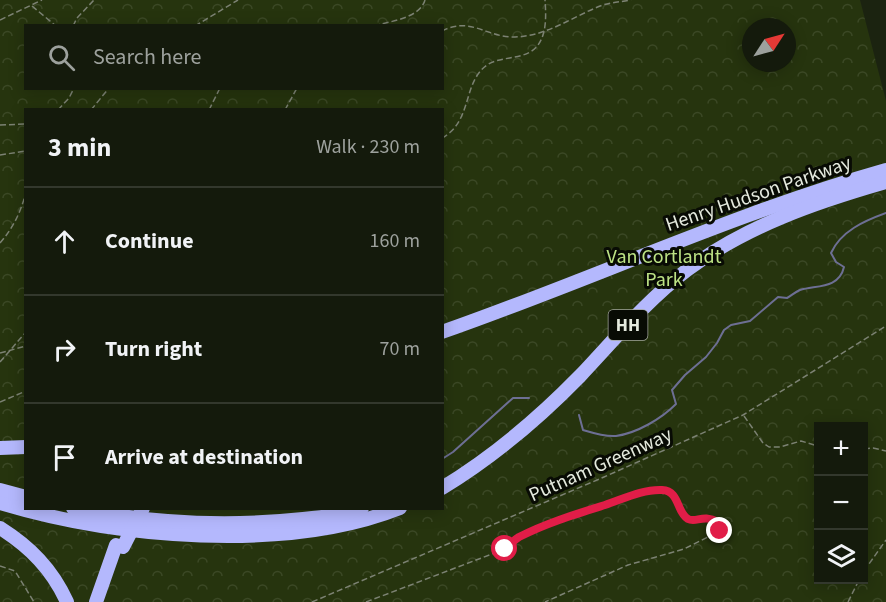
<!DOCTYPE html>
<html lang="en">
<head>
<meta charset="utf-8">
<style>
	:root { --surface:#141a0c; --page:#21271a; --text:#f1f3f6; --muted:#9da19d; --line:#33382d }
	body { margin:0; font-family:"Source Sans 3",sans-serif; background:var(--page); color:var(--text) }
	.controls { position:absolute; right:18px; bottom:18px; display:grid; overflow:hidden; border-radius:0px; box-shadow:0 3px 15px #0003 }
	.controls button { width:54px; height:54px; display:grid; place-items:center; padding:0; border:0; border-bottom:2px solid var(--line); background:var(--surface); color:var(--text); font:30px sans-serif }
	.compass { position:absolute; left:742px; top:18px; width:54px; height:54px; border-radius:50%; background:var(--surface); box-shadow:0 3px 15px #0003; rotate:54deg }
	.stop { position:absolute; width:18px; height:18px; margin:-14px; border:4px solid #e11d48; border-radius:50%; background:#fff }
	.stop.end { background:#e11d48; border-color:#fff; box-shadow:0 2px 6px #0008 }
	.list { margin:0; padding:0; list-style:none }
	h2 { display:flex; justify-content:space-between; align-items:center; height:78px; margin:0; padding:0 24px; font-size:26px }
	h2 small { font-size:20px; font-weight:400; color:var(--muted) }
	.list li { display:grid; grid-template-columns:39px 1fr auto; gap:18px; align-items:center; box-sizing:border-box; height:108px; padding:0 24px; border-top:2px solid var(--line) }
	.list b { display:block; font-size:22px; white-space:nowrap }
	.list em { font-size:20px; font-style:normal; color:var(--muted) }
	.icon { flex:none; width:33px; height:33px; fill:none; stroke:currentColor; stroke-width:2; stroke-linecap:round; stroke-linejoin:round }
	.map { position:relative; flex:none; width:886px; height:602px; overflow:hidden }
	.search { position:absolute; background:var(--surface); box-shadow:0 3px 15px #0003; left:24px; top:24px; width:420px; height:66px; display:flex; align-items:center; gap:15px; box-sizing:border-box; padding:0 21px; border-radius:0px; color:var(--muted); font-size:22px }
	.panel { position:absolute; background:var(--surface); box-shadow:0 3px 15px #0003; left:24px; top:108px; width:420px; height:402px; border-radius:0px }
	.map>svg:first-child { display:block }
	.park { fill:url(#park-crowns); fill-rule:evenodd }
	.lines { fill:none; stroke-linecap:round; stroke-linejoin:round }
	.stream { stroke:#6d6f94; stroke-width:2 }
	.path { stroke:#7c8273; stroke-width:1.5; stroke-dasharray:6 3; stroke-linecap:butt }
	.highway { stroke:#b4b8fd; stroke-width:14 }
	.highway-bridge { stroke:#b4b8fd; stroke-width:14 }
	.route { stroke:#e11d48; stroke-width:8 }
	.labels { text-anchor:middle; stroke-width:6; stroke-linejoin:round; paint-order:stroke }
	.shield { fill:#080b04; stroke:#a3a79d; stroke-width:1.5 }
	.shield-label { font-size:18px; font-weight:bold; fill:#e5eade }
	.street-label { font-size:20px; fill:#e5eade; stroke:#080b04 }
	.park-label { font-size:20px; fill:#bde385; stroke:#080b04 }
</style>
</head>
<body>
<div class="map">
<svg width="886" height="602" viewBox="0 0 886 602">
	<defs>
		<pattern id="park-crowns" width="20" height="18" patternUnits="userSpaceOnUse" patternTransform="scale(1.5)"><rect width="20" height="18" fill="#26340e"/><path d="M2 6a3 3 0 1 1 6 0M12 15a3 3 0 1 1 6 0" fill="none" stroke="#3b4825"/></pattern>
	</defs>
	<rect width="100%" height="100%" fill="#1b2310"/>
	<!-- park -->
	<path class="park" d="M0,0h860l26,101v501h-886zM26,26h416v62h-416zM751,27h36v36h-36zM26,110h416v398h-416zM818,426h46v154h-46z"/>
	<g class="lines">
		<!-- stream -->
		<g class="stream">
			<path d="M579,415l4,15c10,3 23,7 33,6 21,-3 45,-17 60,-32l-4,-14 13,-15 21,-18 11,-14 7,-13 7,-5 19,-4 28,-24 9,1c4,-2 8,-6 13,-8 16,-5 39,-1 44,-23l-8,-5 -5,-9c10,-22 33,-32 55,-40"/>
			<polyline points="442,459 453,452 513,398 529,398"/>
		</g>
		<!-- path -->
		<g class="path">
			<polyline points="32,6 56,26"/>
			<polyline points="0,20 42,0"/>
			<polyline points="73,26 77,18 94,0"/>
			<polyline points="195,26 238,0"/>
			<path d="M374,26c17,-5 46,-8 51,-26"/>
			<path d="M442,31c29,-15 45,7 73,6 33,-1 58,-21 88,-32 9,-3 18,-3 28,-5"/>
			<polyline points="58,110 69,98 74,88"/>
			<polyline points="91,110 109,88"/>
			<polyline points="209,110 220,88"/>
			<polyline points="285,110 297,88"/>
			<polyline points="0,125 26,124"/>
			<path d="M442,138c31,-17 20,-55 45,-73 15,-10 39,-4 51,-20 9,-12 8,-31 7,-45"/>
			<polyline points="0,155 26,151"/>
			<path d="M0,243c13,-15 21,-31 26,-51"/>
			<polyline points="0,353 26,346"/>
			<polyline points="0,362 26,332"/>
			<polyline points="0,402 26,391"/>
			<polyline points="744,416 763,443 769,447 780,447 801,441 818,446"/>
			<polyline points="864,449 873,448 886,451"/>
			<polyline points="0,566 15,571 34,602"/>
			<polyline points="864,571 886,540"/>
			<polyline points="312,602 604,477 743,415 886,326"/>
			<path d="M366,602l139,-53c5,-4 9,-9 14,-12 23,-11 125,-51 146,-47 13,3 14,20 22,29 12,3 33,-8 33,12l-36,18 -56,16 -83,37"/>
			<polyline points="848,602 859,580"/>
		</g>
		<!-- highway -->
		<g class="highway">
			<path d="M442,332c149,-52 292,-119 444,-162"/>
			<polyline points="0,448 26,447"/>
			<path d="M442,488c51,-31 97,-70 138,-112 34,-36 67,-76 107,-106 59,-44 129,-68 199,-88"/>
			<polyline points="0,490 26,497"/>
			<path d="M0,503c116,35 286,50 400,5"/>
			<path d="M73,508c75,15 154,19 230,11 20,-2 40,-4 59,-11"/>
			<path d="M0,528c30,19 52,41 67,74"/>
			<polyline points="96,602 116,545"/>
		</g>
		<!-- highway-bridge -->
		<polyline class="highway-bridge" points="123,547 143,508"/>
	</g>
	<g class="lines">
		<!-- route -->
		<path class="route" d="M505,549c4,-4 9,-9 14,-12 27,-14 57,-23 86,-32 18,-6 38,-16 57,-15 18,1 14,22 26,29 8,4 15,-5 30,3l2,9"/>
	</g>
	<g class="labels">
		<!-- shield labels -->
		<rect class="shield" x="608.5" y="310" width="39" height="30" rx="4.5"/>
		<g class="shield-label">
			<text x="628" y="331">HH</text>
		</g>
		<!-- street labels -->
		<g class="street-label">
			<text transform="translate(758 193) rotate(-19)" y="7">Henry Hudson Parkway</text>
			<text transform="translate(600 464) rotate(-24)" y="7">Putnam Greenway</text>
		</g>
		<!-- park labels -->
		<g class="park-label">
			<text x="664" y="263">Van Cortlandt<tspan x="664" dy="23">Park</tspan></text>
		</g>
	</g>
</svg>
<div class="controls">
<button>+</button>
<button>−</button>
<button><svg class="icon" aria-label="layers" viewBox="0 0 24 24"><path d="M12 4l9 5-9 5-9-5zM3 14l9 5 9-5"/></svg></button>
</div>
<svg class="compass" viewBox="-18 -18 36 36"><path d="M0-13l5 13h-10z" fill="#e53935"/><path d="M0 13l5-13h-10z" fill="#9da19d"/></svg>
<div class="stop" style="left:505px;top:549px"></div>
<div class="stop end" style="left:720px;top:531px"></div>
<div class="search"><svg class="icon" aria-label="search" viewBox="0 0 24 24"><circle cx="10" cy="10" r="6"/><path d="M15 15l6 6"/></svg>Search here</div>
<section class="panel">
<h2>3 min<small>Walk · 230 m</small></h2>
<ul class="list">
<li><svg class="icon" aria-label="ahead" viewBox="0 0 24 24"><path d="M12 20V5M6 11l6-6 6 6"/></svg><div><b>Continue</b></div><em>160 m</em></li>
<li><svg class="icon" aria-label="right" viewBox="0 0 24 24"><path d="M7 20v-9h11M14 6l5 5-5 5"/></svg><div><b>Turn right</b></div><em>70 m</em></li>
<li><svg class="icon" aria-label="arrive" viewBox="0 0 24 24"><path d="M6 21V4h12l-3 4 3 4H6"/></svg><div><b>Arrive at destination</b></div></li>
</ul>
</section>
</div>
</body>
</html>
